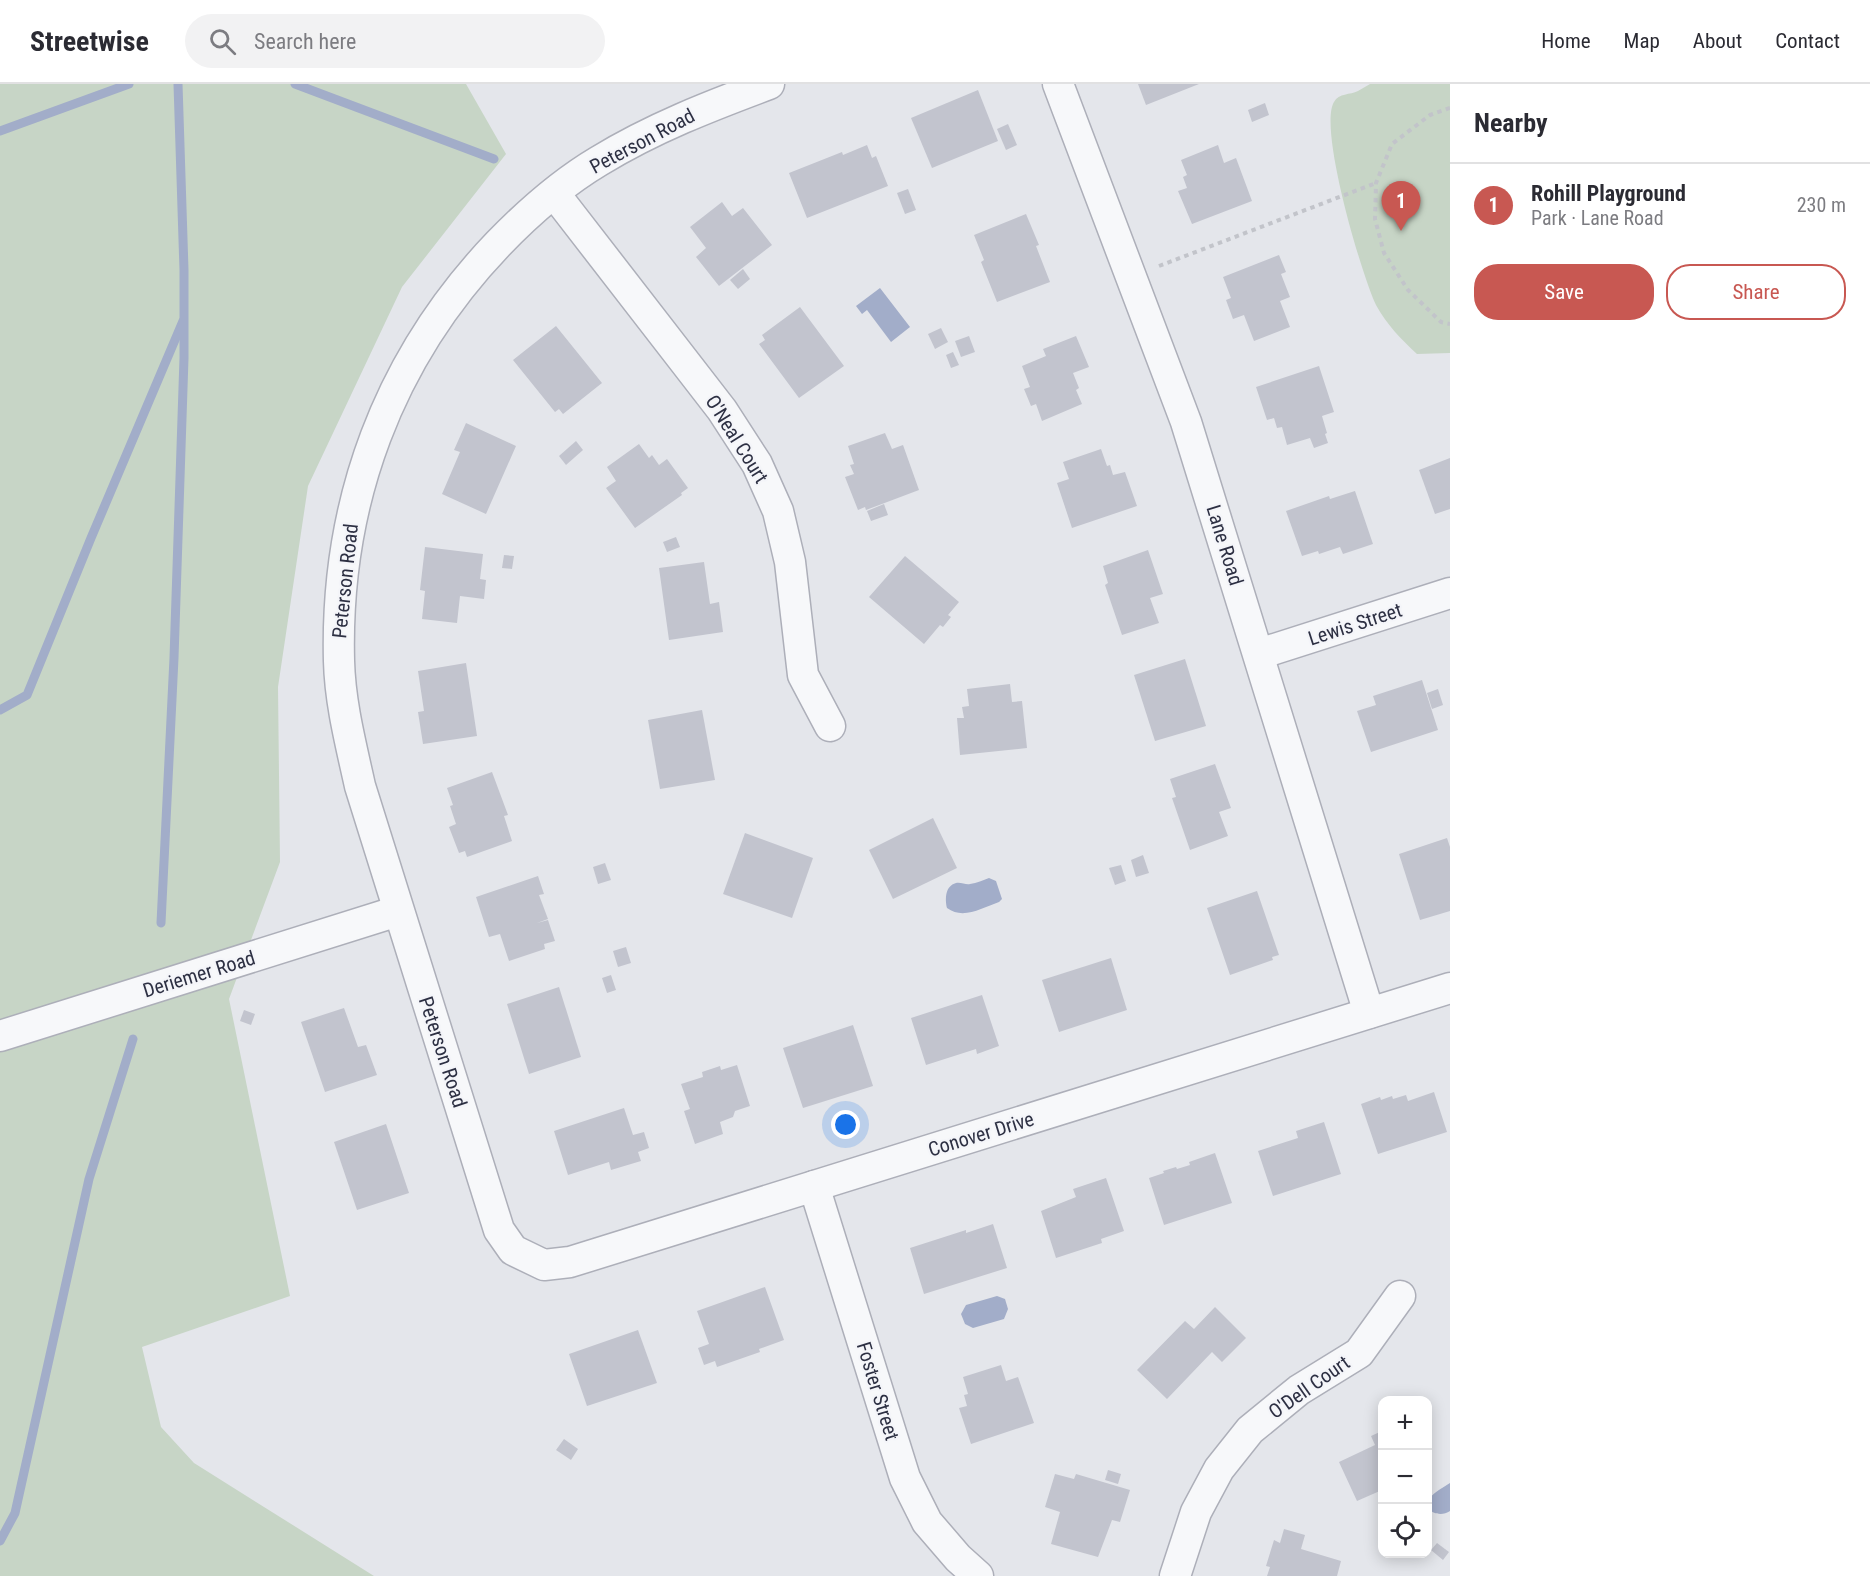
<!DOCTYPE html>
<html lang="en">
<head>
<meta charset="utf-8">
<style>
	:root { --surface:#fff; --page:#f2f2f3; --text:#2b2b33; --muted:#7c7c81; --line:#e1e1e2; --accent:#c85852 }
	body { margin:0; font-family:"Roboto Condensed",sans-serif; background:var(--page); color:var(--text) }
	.controls { position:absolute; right:18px; bottom:18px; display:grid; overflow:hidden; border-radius:12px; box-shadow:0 3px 15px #0003 }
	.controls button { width:54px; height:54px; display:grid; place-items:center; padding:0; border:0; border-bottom:2px solid var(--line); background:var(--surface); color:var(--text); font:30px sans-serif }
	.you { position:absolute; left:846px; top:1041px; width:21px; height:21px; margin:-15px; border:4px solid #fff; border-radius:50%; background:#1a73e8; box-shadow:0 0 0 9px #1a73e833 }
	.badge { display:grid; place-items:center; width:39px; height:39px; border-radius:50%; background:var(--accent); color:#fff; font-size:20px; font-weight:700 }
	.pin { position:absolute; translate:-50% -50px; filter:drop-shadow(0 2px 3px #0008) }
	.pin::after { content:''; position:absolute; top:32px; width:21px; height:18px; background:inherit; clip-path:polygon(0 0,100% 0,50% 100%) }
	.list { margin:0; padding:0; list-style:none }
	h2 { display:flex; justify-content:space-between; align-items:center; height:78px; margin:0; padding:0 24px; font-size:26px }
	h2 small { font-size:20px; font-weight:400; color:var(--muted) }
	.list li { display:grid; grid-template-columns:39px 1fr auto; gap:18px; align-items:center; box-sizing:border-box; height:84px; padding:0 24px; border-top:2px solid var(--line) }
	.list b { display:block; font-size:22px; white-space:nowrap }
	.list p { margin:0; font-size:20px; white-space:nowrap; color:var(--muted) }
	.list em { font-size:20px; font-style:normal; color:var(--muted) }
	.actions { display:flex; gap:12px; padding:18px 24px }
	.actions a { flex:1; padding:14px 0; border:2px solid var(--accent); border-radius:24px; text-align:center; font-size:21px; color:var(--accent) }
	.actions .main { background:var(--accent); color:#fff }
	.icon { flex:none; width:33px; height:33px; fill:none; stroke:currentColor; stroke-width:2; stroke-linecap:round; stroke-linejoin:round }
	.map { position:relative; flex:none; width:1450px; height:1492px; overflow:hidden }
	header { display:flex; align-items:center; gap:36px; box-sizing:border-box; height:84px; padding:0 30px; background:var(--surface); border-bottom:2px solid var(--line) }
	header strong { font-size:28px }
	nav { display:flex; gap:33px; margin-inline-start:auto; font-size:21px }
	.search { width:420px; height:54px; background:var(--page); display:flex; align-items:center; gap:15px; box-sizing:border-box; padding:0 21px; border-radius:33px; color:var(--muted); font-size:22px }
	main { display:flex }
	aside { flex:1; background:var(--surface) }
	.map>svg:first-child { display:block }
	.green { fill:#c7d5c6 }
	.water { fill:#a2adc9 }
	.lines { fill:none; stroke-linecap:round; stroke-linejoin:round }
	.stream { stroke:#a2adc9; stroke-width:9 }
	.building { fill:#c2c4ce }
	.minor-casing { stroke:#adafb9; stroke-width:33 }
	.path { stroke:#c2c4ca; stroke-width:4; stroke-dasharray:4.5 4.5; stroke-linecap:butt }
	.minor { stroke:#f7f8fa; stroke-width:30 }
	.labels { text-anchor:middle; stroke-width:4.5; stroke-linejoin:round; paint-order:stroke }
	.street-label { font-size:20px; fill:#2d3043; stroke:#f4f5f9 }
</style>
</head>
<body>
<header>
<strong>Streetwise</strong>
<div class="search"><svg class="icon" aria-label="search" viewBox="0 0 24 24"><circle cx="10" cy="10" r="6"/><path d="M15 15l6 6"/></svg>Search here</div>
<nav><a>Home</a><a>Map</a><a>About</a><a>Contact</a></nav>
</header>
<main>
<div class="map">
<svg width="1450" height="1492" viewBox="0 0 1450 1492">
	<rect width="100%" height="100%" fill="#e4e6eb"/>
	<!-- green -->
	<g class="green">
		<polygon points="0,0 466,0 506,70 402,203 308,402 278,603 280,778 229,915 290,1212 142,1263 161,1343 194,1379 374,1492 0,1492"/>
		<path d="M1370,0h80v269l-33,1c-16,-15 -30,-29 -41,-49 -14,-29 -58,-177 -42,-203 5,-9 16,-7 24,-11 4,-2 8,-5 12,-7z"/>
	</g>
	<!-- water -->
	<g class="water">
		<polygon points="880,204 910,243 891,258 867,226 862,230 856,222"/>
		<path d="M989,794l7,3 6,18 -3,3c-17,6 -36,18 -52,6 -2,-9 -2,-22 9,-25 5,-1 10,2 14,1 7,-1 13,-4 19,-6z"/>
		<polygon points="997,1212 1005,1215 1008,1225 1004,1235 973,1244 965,1240 961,1230 966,1221"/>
		<path d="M1450,1399v28c-10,7 -28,1 -20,-13 4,-6 14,-11 20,-15z"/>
	</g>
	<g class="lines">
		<!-- stream -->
		<g class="stream">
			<polyline points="295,0 494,75"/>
			<polyline points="0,47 129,0"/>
			<polyline points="0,626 27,611 91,454 183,237"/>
			<polyline points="161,839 174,574 184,274 184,186 178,0"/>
			<polyline points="0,1457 15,1429 89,1095 133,955"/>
		</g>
	</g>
	<!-- building -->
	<g class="building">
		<polygon points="1138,0 1199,0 1146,21"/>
		<polygon points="978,6 998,57 932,84 911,34"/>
		<polygon points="1265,19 1269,31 1252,38 1248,26"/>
		<polygon points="1008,40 1017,61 1006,66 997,45"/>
		<polygon points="867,61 872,74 876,72 888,102 807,134 789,89 842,68 843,71"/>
		<polygon points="1218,61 1224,79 1236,74 1252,117 1192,140 1178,107 1187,104 1183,93 1187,91 1181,76"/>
		<polygon points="908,105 916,126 905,130 897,109"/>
		<polygon points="722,118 732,132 743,124 772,161 719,202 696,173 706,164 690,143"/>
		<polygon points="1026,130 1039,161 1036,162 1050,198 997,218 981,178 984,176 974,151"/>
		<polygon points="1279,171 1286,188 1281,190 1290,213 1280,217 1290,243 1254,257 1244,231 1233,235 1226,216 1231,214 1223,193"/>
		<polygon points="743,185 750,195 738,205 730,196"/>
		<polygon points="800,223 844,282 799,314 759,260 765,256 762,251"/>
		<polygon points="556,242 602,299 563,330 559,325 555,328 513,276"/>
		<polygon points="941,244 948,258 935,265 928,250"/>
		<polygon points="969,252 975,268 961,273 955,257"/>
		<polygon points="1076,252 1089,283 1073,289 1079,304 1076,306 1082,320 1042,337 1036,320 1031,322 1024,305 1030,303 1022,282 1046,272 1043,265"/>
		<polygon points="953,268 959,281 951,284 946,271"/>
		<polygon points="1319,282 1334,328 1322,332 1327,349 1325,350 1328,359 1314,364 1310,354 1287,361 1282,343 1277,344 1274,334 1267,336 1256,303"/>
		<polygon points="466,339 516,362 486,430 442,410 460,368 454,366"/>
		<polygon points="885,349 892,365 903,361 919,406 866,426 865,423 858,426 845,393 854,390 850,381 854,380 848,362"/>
		<polygon points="576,357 583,366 566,381 559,372"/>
		<polygon points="639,360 649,374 652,371 659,381 667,375 688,404 681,409 682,411 635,444 606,404 616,397 607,383"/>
		<polygon points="1101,365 1107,382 1110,381 1113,391 1125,388 1137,422 1072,444 1057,399 1069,395 1063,378"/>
		<polygon points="1450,374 1450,425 1435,430 1419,386"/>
		<polygon points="1355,407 1373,460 1343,470 1340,463 1319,470 1318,467 1302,472 1286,427 1329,412 1330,415"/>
		<polygon points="884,420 888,431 871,437 867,427"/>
		<polygon points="676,453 680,463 667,468 663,458"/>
		<polygon points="425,463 483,470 480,495 486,496 484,515 460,512 457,539 422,535 425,507 420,506"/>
		<polygon points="1148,466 1163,510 1150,514 1159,539 1122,551 1105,501 1108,499 1103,482"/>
		<polygon points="504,471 514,472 512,485 502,484"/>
		<polygon points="905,472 959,518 948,531 951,533 943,543 940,541 924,560 869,513"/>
		<polygon points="704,478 710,520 719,518 723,548 669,556 659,484"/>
		<polygon points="1185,575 1206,642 1155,657 1134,591"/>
		<polygon points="466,579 477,652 423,660 418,628 424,627 418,587"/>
		<polygon points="1422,596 1438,646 1371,668 1357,627 1376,621 1373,612"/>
		<polygon points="1010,600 1012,618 1022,617 1027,664 960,671 957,634 964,634 962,623 969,622 967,605"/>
		<polygon points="1438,605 1443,621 1432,625 1427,609"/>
		<polygon points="702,626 715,696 660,705 648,636"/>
		<polygon points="1215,680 1231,724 1219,728 1228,752 1190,766 1172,714 1176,713 1170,695"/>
		<polygon points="492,688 508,731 504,732 512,757 467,773 465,767 459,769 449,743 456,740 450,722 453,721 447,704"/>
		<polygon points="933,734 957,784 893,815 869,766"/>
		<polygon points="745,749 813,774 792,834 723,810"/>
		<polygon points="1447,754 1450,763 1450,827 1420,836 1399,770"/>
		<polygon points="1143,771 1149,789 1136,793 1131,776"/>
		<polygon points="605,779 611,796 598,800 593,783"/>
		<polygon points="1121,781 1126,797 1115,801 1109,784"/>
		<polygon points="538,792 544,810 539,811 548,835 537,839 548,836 555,857 544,860 545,865 509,877 500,850 489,853 476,813"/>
		<polygon points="1257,807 1279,871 1272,873 1273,876 1230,891 1207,824"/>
		<polygon points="626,863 631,879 618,883 613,867"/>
		<polygon points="1111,874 1127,926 1059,948 1042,896"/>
		<polygon points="611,891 616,906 607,909 602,894"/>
		<polygon points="559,903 581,973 529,990 507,920"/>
		<polygon points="982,911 999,962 977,970 976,965 926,981 911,934"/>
		<polygon points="344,924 358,963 366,961 377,991 325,1008 301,938"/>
		<polygon points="244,926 255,930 251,941 240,937"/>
		<polygon points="853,941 873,1002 803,1024 783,964"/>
		<polygon points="737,981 750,1022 735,1027 733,1033 720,1038 723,1050 695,1060 684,1027 690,1025 681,1000 703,993 702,988 720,982 721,986"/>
		<polygon points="1434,1008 1447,1048 1378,1070 1361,1020 1380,1013 1381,1016 1392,1012 1393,1015 1406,1011 1408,1017"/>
		<polygon points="624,1024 633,1051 644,1048 649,1064 638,1068 641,1077 611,1086 609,1078 568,1091 554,1047"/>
		<polygon points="1324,1038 1341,1090 1273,1112 1258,1067 1298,1054 1296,1047"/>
		<polygon points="386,1040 409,1109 357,1126 334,1058"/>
		<polygon points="1215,1069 1232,1119 1164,1141 1149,1094 1164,1089 1163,1087 1176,1083 1177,1085 1190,1081 1189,1078"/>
		<polygon points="1106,1094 1124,1147 1101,1155 1102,1159 1056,1174 1041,1127 1076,1113 1073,1105"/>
		<polygon points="993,1140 1007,1184 924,1210 910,1164 966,1146 966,1149"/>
		<polygon points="765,1203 784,1256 759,1265 760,1268 717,1283 715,1277 704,1281 698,1264 709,1260 697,1227"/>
		<polygon points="1215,1223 1246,1254 1222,1278 1212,1268 1167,1315 1137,1286 1185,1237 1194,1245"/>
		<polygon points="638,1246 657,1299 587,1322 569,1270"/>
		<polygon points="1001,1281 1006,1297 1018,1293 1034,1339 971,1360 959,1324 967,1322 964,1311 968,1310 963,1293"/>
		<polygon points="1382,1347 1382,1406 1357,1417 1339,1378 1375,1361 1371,1352"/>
		<polygon points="564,1355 578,1365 571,1376 556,1366"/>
		<polygon points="1108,1386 1121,1390 1118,1400 1105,1396"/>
		<polygon points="1055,1390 1074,1395 1076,1390 1130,1406 1120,1438 1112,1436 1098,1473 1051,1460 1060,1428 1045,1423"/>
		<polygon points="1284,1445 1305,1451 1301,1465 1341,1477 1337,1492 1267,1492 1270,1483 1266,1482 1274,1456 1280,1459"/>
		<polygon points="1437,1459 1449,1468 1443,1476 1431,1466"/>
	</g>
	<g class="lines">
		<!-- minor casing -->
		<g class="minor-casing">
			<g id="minor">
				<path d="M769,0c-59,22 -116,44 -170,77 -37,22 -71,52 -101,83 -110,115 -163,259 -159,417 1,42 12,84 21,125l139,444 14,20 31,15 26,-3 880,-274"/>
				<polyline points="1058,0 1186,338 1369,929"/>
				<polyline points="554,109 722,326 757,380 778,427 790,478 803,591 830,642"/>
				<polyline points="1259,570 1450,509"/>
				<polyline points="0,952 398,827"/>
				<polyline points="814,1102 905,1394 927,1438 958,1474 978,1492"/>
				<polyline points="1175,1492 1196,1428 1219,1385 1250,1346 1299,1306 1359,1269 1400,1212"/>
			</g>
		</g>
		<!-- path -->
		<g class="path">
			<polyline points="1450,24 1430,31 1392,60 1376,99 1375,135 1384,169 1408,206 1441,238 1450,240"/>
			<polyline points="1159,182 1376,99"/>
		</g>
		<!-- minor -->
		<use href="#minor" class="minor"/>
	</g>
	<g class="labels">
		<!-- street labels -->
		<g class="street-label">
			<text transform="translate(642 57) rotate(-28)" y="7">Peterson Road</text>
			<text transform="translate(737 355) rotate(58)" y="7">O'Neal Court</text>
			<text transform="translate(1225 461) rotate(73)" y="7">Lane Road</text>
			<text transform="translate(345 497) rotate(-84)" y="7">Peterson Road</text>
			<text transform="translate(1355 540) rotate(-18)" y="7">Lewis Street</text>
			<text transform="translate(199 890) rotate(-17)" y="7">Deriemer Road</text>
			<text transform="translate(443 968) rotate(72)" y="7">Peterson Road</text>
			<text transform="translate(981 1050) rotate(-17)" y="7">Conover Drive</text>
			<text transform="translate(1309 1303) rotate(-35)" y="7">O'Dell Court</text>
			<text transform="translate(878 1307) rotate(73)" y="7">Foster Street</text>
		</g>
	</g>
</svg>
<div class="controls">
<button>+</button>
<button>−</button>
<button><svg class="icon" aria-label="locate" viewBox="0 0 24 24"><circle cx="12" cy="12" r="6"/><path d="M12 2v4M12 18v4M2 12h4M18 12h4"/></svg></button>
</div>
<div class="you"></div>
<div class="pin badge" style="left:1401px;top:147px">1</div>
</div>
<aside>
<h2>Nearby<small></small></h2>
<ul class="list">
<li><span class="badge">1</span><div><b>Rohill Playground</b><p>Park · Lane Road</p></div><em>230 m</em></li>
</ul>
<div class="actions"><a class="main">Save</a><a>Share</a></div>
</aside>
</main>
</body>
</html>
